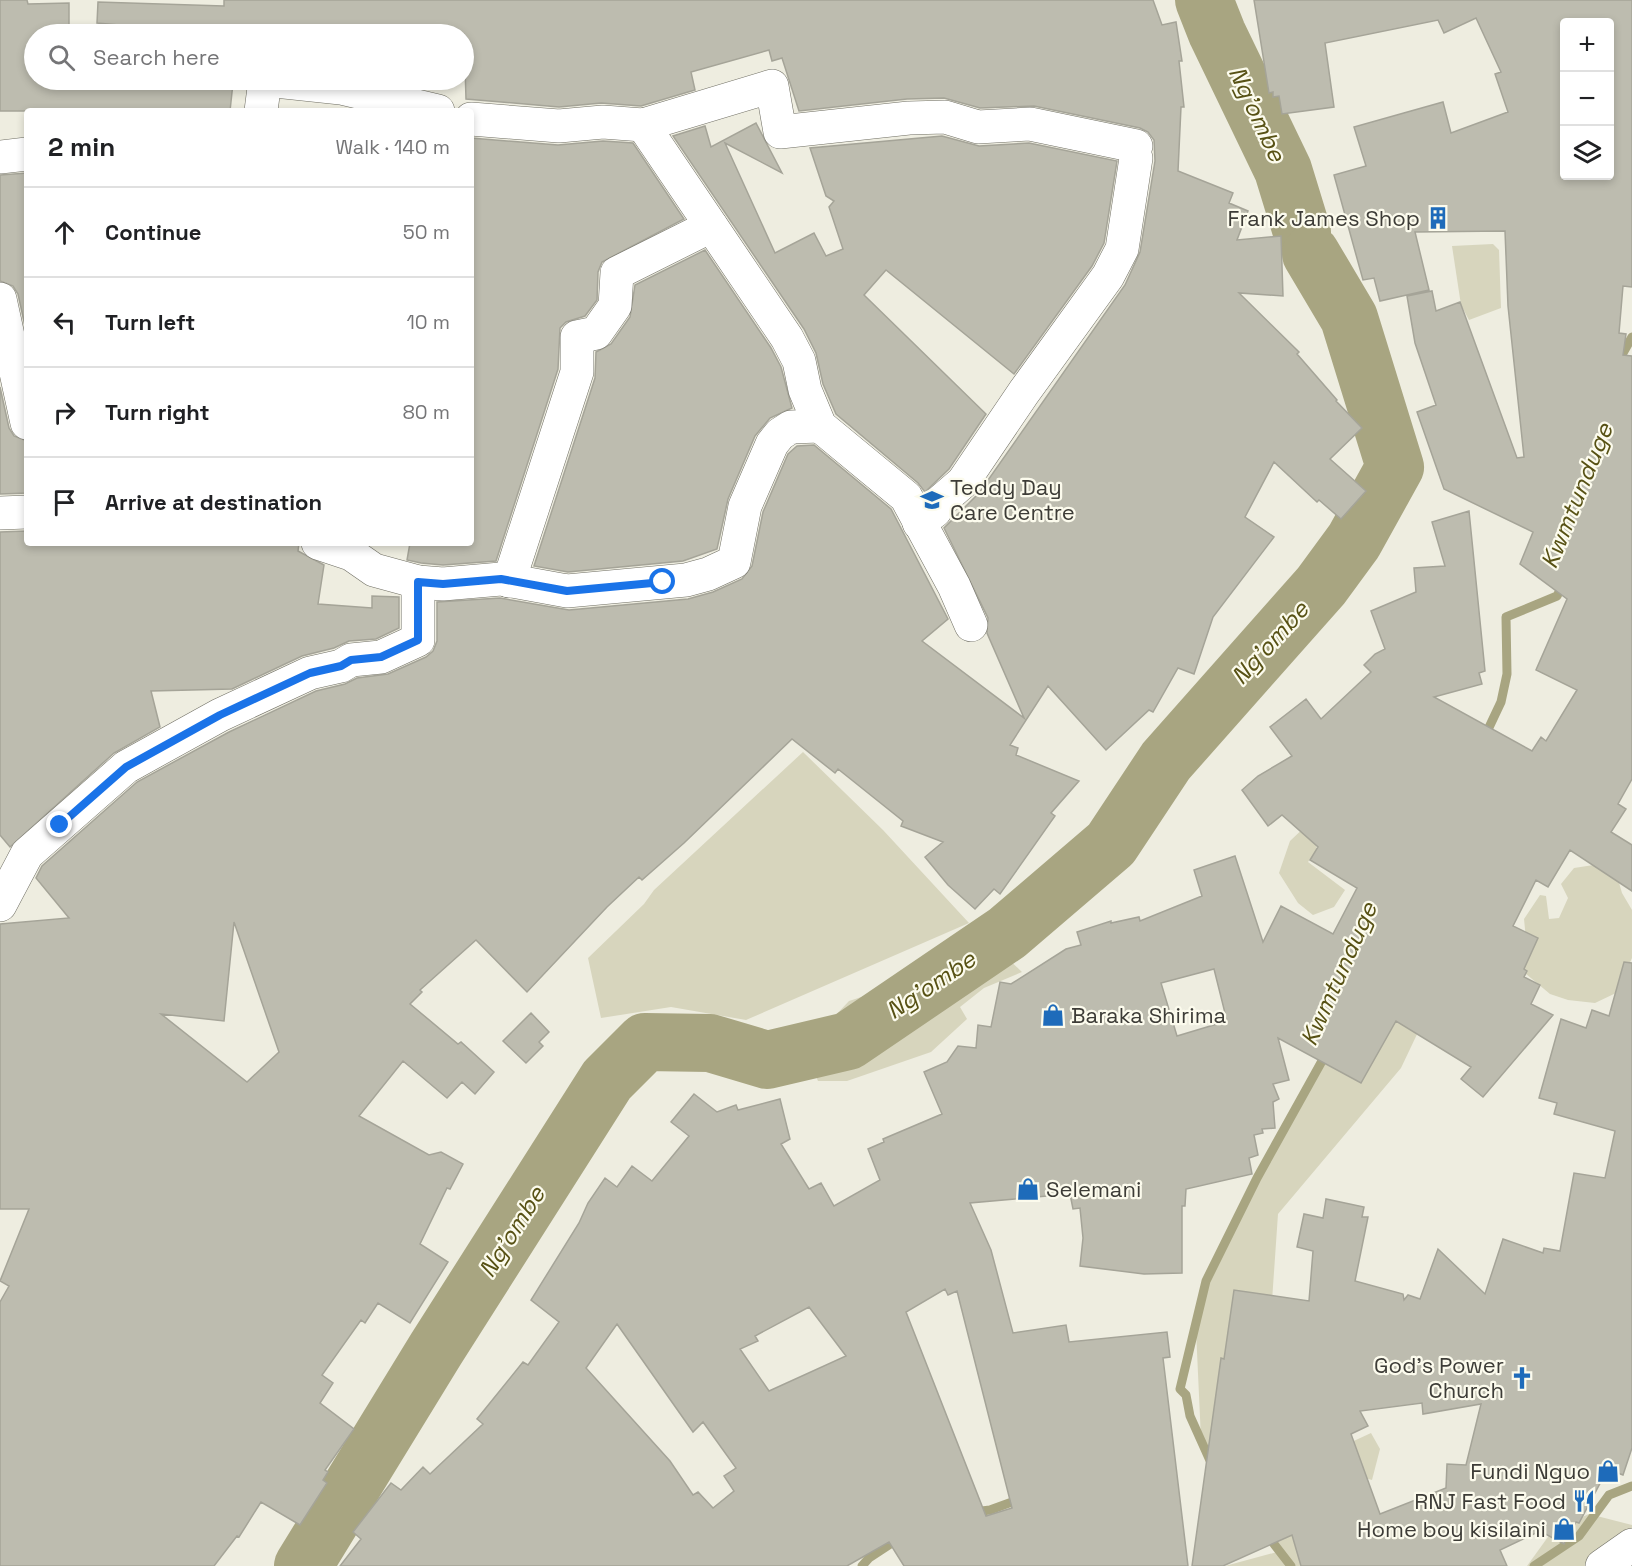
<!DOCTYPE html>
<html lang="en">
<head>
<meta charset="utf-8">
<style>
	:root { --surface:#fff; --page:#f2f2f2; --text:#202124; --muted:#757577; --line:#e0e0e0 }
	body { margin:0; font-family:"Space Grotesk",sans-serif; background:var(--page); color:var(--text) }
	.controls { position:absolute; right:18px; top:18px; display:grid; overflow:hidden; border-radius:6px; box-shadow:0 3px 9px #0003 }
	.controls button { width:54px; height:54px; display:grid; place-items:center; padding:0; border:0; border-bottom:2px solid var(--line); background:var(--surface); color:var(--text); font:30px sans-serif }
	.stop { position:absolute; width:18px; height:18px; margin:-14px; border:4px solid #1a73e8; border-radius:50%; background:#fff }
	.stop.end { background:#1a73e8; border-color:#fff; box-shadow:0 2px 6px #0008 }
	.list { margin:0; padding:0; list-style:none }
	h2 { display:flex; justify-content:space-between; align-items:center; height:78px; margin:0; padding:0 24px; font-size:26px }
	h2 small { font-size:20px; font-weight:400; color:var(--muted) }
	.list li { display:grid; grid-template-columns:39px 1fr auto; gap:18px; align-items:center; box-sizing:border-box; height:90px; padding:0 24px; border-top:2px solid var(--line) }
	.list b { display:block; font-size:22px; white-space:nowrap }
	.list em { font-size:20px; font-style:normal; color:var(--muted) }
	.icon { flex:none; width:33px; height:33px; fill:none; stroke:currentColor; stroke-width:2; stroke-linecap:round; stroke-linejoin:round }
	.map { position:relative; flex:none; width:1632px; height:1566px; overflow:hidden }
	.search { position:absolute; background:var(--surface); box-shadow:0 3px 9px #0003; left:24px; top:24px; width:450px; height:66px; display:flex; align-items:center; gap:15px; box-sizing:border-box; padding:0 21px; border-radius:33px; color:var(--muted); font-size:22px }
	.panel { position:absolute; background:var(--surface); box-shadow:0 3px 9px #0003; left:24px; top:108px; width:450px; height:438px; border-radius:6px }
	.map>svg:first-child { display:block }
	.green { fill:#d7d5bd }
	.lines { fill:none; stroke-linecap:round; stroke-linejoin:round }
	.stream { stroke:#a8a581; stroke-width:9 }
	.river { stroke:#a8a581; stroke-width:58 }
	.building { fill:#bdbcaf; stroke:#a5a498; stroke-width:1.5; fill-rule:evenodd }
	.minor-casing { stroke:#6f6e63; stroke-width:34 }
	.minor { stroke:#fff; stroke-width:33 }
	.route { stroke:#1a73e8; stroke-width:8 }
	.labels { text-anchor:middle; stroke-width:4.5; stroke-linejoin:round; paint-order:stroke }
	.poi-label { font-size:22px; fill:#3d3c37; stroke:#fcfbed; text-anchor:end }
	.water-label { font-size:24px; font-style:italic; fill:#575114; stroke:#fcfbed }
</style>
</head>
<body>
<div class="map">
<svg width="1632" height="1566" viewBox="0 0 1632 1566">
	<rect width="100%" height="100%" fill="#eeede0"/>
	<!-- green -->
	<g class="green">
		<polygon points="1493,244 1499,250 1501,308 1469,320 1461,305 1452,246"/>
		<polygon points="1479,733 1524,809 1401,1068 1278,1214 1264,1417 1291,1470 1371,1433 1380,1449 1372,1480 1365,1478 1355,1566 1225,1566 1277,1552 1201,1439 1195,1308"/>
		<polygon points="803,752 883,830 969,923 746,1020 671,1007 601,1018 588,958 644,904 654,890"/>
		<polygon points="1308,824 1317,849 1308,862 1345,890 1334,907 1313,915 1298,903 1279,873 1290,841"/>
		<polygon points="1613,862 1622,893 1632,910 1632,958 1616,993 1595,1003 1568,1000 1550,994 1514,964 1526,939 1524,919 1540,895 1546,896 1549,919 1559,918 1568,898 1561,884 1574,868"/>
		<polygon points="984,936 1022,972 984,988 960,1007 967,1019 931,1052 847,1081 818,1081 804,1049 849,1001 892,987 898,1001 936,968"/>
		<polygon points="1589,1514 1632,1525 1632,1566 1527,1566 1553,1530"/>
	</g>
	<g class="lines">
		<!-- stream -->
		<g class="stream">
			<polyline points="1619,360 1632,337"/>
			<polyline points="1484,738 1501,702 1507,674 1506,617 1557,596 1564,582"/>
			<polyline points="1212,1465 1190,1416 1186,1395 1180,1389 1206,1281 1257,1178 1327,1052"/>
			<polyline points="973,1512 990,1510 1020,1499"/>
			<polyline points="1267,1535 1291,1566"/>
			<polyline points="862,1566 869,1558 901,1537"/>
			<polyline points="1534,1566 1579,1536 1609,1495 1632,1486"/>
		</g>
		<!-- river -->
		<g class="river">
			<polyline points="1204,0 1217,33 1283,170 1302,232"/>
			<polyline points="303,1566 436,1349 607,1080 645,1042 710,1043 767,1060 848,1041 1007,933 1111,844 1166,761 1321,586 1354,541 1395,467 1349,318 1311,254"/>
		</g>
	</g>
	<!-- building -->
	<g class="building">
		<polygon points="0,0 27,0 28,4 69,3 69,34 34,34 34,80 218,80 233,83 230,111 0,111"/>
		<path d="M224,0h929l9,25 14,-3 6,39h-3l5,46h-3l-3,64 55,22 -4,10 19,8 -11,29 44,-4 2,60 -44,-3 60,59 -2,2 40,46 -1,1 26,27 -32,31 36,32 -25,28 -22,-19 -2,2 -43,-40 -29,55 29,20 -61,80 -19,57 -16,-6 -25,44 -4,-2 -43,40 -58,-64 -38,59 8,3 -2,7 63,26 -28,32 4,3 -55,78 -6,-5 -19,20 -27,-24 -23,-28 18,-15 -42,-16 2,-5 -65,-52 -3,4 -43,-34 -108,104 -42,37 -3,-3 -32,30 -80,85 -51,-52 -56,50 2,2 -12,12 48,40 3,-2 33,30 -19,22 -13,-12 -15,16 -44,-37 -44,55 70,39 12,-3 22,12 -13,25 -3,-1 -27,56 28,18 -38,61 -32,-20 -13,20 -4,-3 -39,55 11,8 -13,20 34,26 -29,41 3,2 -5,8 4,3 -27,42 -39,-23 -22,35 -2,-1 -23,30h-214v-264l9,-16 -9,-5 29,-72h-29v-285l69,-6 -33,-40 6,-12 95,-84 92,-50 87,-41 29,-7 12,-6 31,-4 38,-17 7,-6 4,-10v-39l63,-4 69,12 119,-11 25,-7 29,-13 10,-13 11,-54 25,-58 9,-8 17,-1 77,64 57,110 -26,22 102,77 -37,-85 1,-15 -44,-90 35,-35 146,-208 15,-33 15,-91 -1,-21 -6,-8 -8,-4 -106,-22 -54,2 -36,-10 -37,1 -108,12 -17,-53 -10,3 -3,-11 -78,22 4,18 -54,16 -40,-3 -42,4 -93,-8 -2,-65h-301v-5l-66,-6 1,-21 126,4zM234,922l45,130 -32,30 -86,-68 63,7z"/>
		<path d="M1254,0h378v287l-9,-1 -4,47 7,1 -3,21 9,1v423l-14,25 8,5 -15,23 21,13v46l-62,-41 -22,37 -12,-7 -23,46 25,12 -14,31 3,2 -3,6 16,8 -9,19 22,11 -70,82 -22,-18 10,-12 -75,-46 -35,62 -83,-45 11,42 -16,4 6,15 -6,3 2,26 -13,1 1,4 -9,2 4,20 -9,3 3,16 -66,15 -1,17h-3v67l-38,1 -64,-8 3,-28 -3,-30 -7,1 -3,-15 -100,9 21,47 22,83 53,-8 3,17 98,-10 3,25 -7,1 25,208h-284l-15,-24 -42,24h-507l21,-27 -8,-7 38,-49 10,7 22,-23 7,7 53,-50 -6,-5 46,-57 5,3 31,-43 -28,-22 48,-77 9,-20 17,-25 12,9 15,-21 20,15 37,-45 -18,-14 23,-28 23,18 19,-7 2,5 42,-11 10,40 -9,5 28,45 12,-6 13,23 46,-26 -12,-31 16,-7 -1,-3 59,-25 -18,-42 23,-10 11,-16 18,2 2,-23 13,2 9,-45 11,2 55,-35 15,-4 -4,-13 34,-11v2l28,-6 1,4 62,-25 -8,-26 41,-14 28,86 18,-36 52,28 24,-46 -47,-28 8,-13 -36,-32 -14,11 -26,-36 16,-14 34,-20 -22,-29 36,-28 15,20 50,-47 -7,-7 11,-11 10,-5 -14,-38 45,-19 -2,-24 31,-2 -13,-44 37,-11 16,160 -6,2 3,11 -48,13 98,54 9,-14 5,4 31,-51 -41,-20 31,-71 -47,-35 13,-32 -89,-43 -27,-77 19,-7 -21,-62 -8,-47 25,-5 4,20 24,-9 57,156 7,-1 -16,-151 -3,-75 -90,1 14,58 -49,11 -6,-23 -11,2 -29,-105 32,-9 -12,-39 89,-25 8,31 57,-21 -13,-38 6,-2 -25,-54 -32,15 -6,-13 -113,23 9,64 -52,7 -3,-18 -6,1v-5l-4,1zM1564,22h46v154h-46zM1214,969l13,52 -50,15 -16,-53zM945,1289l3,6 9,-4 55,217 -26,8 -80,-204zM809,1307l37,49 -77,35 -29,-42 18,-8 -3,-5zM617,1324l76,108 10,-10 33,46 -12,8 10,15 -21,17 -15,-16 -5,3 -23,-34 -84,-93z"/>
		<polygon points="386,80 452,80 425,89"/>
		<polygon points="756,123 782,173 725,143 775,253 814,233 826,256 843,249 829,207 834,201 826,196 810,148 942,136 979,146 1029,143 1117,161 1104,243 1092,266 1014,374 886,270 864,295 986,414 949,469 925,492 918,483 836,414 823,384 816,353 804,329 673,136 705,126 711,147"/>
		<polygon points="471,138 558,145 603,141 633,143 684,219 602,262 598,272 597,300 585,316 566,322 560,328 558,369 496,561 443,565 421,563 407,560 410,543 471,543"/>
		<polygon points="27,173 27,335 18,294 13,286 0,281 0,175"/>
		<polygon points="705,250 771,348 781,367 792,408 770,418 755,436 728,499 717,549 683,561 568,572 534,566 595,378 596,352 611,344 630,317 635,285"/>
		<polygon points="0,387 9,428 14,436 27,441 27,493 0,494"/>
		<polygon points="27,531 27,543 299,543 298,551 324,565 318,604 372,608 372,596 399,597 399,628 376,639 349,641 334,648 302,656 232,689 151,691 160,727 114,753 10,847 0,835 0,532"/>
		<path d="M1624,962l8,1v485l-9,27 -8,-3 -3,7 -8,-3 -25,47 -3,-1 -12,22 -24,-13 -40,19 7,16h-206l-9,-31 -69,31h-31l29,-208 3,1 10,-69 75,11 4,-50 -16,-4 7,-33 19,4 3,-19 38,8 -2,10h6l-13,64 48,13 1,6 4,-5 12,4 18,-50 47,45 18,-55 40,14 1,-5 16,3 14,-78 31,5 10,-47 -61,-17 3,-11 -18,-5 22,-79 25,9 6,-18 17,6zM1422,1403l1,11 58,-10 -15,61 -19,-1 -1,24 -66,26 -29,-80 17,-8 -8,-15z"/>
		<polygon points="531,1013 549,1032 539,1042 543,1046 526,1063 503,1041"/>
	</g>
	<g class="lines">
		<!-- minor casing -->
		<g class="minor-casing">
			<g id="minor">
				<polyline points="266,80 341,88 438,111"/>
				<polyline points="261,111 265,80"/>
				<polyline points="471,119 559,126 603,122 643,125 772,86 780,132 909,118 945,117 978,127 1030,124 1136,146"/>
				<polyline points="643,125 787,338 799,361 805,390 820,426 906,497 954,586 971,625"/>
				<polyline points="0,157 27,154"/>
				<polyline points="0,299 27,423"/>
				<polyline points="0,513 27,512"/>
				<polyline points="919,523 935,511 941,501 963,482 1024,392 1108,276 1122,249 1136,158"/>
				<polyline points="318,543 351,554 374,570 418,582 443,584 501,579 567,591 686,580 708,574 734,562 745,506 772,444 780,434 791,427 820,426"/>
				<polyline points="509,581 577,372 577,337 596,333 615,306 617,273 711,226"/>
				<polyline points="0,905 27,854 126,767 220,715 310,673 341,666 351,660 381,657 418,640 418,582"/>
				<polyline points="1602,1566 1632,1545"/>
			</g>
		</g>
		<!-- minor -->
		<use href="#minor" class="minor"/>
	</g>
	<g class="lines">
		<!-- route -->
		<polyline class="route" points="60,825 126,767 220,715 310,673 341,666 351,660 381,657 418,640 418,582 443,584 501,579 567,591 663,582"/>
	</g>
	<!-- icons -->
	<defs>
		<g id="building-bare" transform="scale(1.8)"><path d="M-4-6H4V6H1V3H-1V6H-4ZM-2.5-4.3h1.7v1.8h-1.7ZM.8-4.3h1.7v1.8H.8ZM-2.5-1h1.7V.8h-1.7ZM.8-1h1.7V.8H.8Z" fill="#1e6bba" stroke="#fcfbed" stroke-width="2.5" paint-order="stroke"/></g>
		<g id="school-bare" transform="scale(1.8)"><path d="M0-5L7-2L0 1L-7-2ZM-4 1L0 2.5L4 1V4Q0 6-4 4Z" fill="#1e6bba" stroke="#fcfbed" stroke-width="2.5" paint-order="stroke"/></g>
		<g id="shop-bare" transform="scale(1.8)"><path d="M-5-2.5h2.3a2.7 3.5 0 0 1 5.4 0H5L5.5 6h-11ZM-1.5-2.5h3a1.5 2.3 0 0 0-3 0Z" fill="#1e6bba" stroke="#fcfbed" stroke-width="2.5" paint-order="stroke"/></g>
		<g id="church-bare" transform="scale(1.8)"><path d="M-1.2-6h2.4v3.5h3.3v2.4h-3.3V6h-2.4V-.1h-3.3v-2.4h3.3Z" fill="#1e6bba" stroke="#fcfbed" stroke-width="2.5" paint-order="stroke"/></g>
		<g id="restaurant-bare" transform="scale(1.8)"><path d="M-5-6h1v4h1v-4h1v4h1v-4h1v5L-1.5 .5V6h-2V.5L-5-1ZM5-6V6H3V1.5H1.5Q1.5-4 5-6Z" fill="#1e6bba" stroke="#fcfbed" stroke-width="2.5" paint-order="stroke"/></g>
	</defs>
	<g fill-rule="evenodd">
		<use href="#building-bare" x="1438" y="218"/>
		<use href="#school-bare" x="932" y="500"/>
		<use href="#shop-bare" x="1053" y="1015"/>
		<use href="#shop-bare" x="1028" y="1189"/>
		<use href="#church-bare" x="1522" y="1378"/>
		<use href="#shop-bare" x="1608" y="1471"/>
		<use href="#restaurant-bare" x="1584" y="1501"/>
		<use href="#shop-bare" x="1564" y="1529"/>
	</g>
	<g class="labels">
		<!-- poi labels -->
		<g class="poi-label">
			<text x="1420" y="226">Frank James Shop</text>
			<text x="950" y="495" text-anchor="start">Teddy Day<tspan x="950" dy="25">Care Centre</tspan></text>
			<text x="1071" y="1023" text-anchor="start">Baraka Shirima</text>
			<text x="1046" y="1197" text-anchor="start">Selemani</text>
			<text x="1504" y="1373">God's Power<tspan x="1504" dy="25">Church</tspan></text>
			<text x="1590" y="1479">Fundi Nguo</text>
			<text x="1566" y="1509">RNJ Fast Food</text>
			<text x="1546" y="1537">Home boy kisilaini</text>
		</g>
		<!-- water labels -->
		<g class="water-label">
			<text transform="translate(1257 114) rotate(65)" y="8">Ng'ombe</text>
			<text transform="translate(1577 496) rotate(-68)" y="8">Kwmtunduge</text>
			<text transform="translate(1270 643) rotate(-48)" y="8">Ng'ombe</text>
			<text transform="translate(1339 974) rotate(-66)" y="8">Kwmtunduge</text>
			<text transform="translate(931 985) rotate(-34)" y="8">Ng'ombe</text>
			<text transform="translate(512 1232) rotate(-58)" y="8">Ng'ombe</text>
		</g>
	</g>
</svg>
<div class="controls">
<button>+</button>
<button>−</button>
<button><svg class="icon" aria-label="layers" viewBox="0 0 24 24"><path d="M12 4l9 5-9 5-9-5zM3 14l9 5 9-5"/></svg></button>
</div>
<div class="stop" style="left:663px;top:582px"></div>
<div class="stop end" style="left:60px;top:825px"></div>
<div class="search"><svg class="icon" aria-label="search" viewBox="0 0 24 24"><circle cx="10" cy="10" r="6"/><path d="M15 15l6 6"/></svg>Search here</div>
<section class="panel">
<h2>2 min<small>Walk · 140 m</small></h2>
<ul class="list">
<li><svg class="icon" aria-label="ahead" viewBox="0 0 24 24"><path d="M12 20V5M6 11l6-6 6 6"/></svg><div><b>Continue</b></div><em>50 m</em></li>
<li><svg class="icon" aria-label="left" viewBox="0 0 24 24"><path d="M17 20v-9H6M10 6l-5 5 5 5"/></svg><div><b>Turn left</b></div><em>10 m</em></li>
<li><svg class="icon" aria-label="right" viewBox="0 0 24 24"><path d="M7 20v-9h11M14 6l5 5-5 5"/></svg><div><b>Turn right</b></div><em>80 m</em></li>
<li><svg class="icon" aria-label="arrive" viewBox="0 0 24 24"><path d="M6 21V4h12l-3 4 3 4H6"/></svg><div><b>Arrive at destination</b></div></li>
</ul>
</section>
</div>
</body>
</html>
